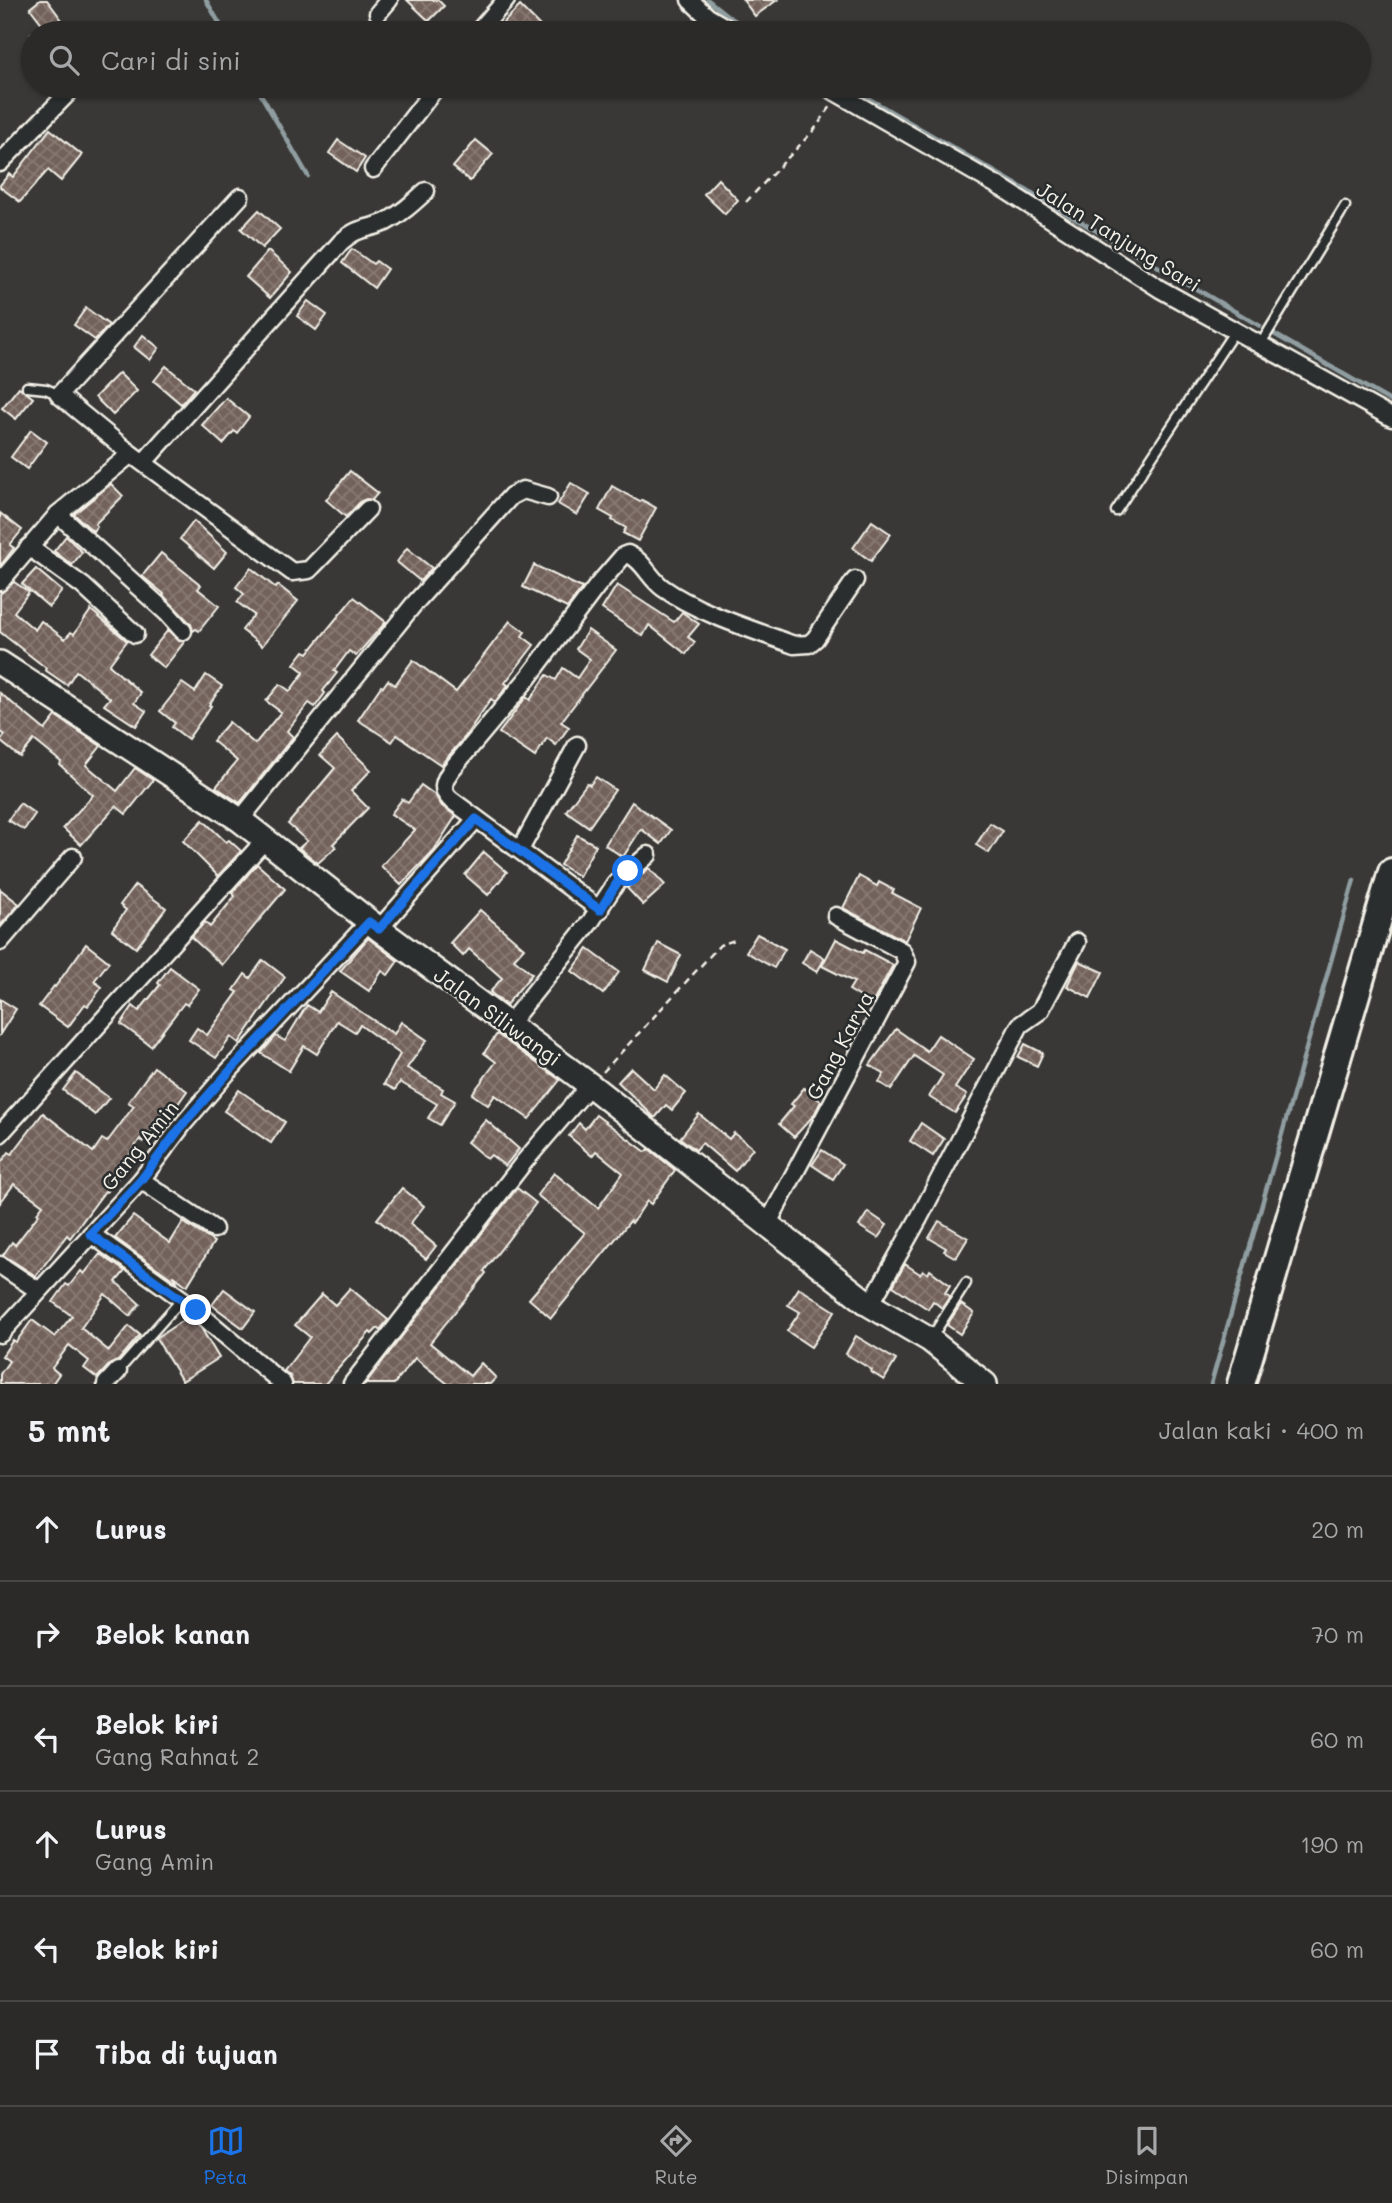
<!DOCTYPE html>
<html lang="id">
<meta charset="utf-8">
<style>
body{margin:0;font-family:Mali,sans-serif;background:#373635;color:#f1f3f6}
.stop{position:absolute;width:21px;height:21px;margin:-16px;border:5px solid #1a73e8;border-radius:50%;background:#fff}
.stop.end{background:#1a73e8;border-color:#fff;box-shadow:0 2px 7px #0008}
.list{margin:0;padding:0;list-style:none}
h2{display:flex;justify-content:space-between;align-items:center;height:91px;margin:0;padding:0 28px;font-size:30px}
h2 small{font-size:23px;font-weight:400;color:#a6a7a8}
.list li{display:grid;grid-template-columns:46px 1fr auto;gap:21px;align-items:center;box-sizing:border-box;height:105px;padding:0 28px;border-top:2px solid #474646}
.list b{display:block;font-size:26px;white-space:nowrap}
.list p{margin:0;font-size:23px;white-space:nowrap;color:#a6a7a8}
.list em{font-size:23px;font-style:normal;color:#a6a7a8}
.icon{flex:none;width:38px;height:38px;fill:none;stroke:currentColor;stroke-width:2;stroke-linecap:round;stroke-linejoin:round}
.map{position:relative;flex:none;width:1392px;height:1384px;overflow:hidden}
.search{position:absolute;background:#2b2a29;box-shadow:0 2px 5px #0004;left:21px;right:21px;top:21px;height:77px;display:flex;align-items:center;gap:18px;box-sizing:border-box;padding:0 24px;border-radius:38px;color:#a6a7a8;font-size:26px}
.sheet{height:721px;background:#2b2a29}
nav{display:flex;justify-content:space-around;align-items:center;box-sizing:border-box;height:98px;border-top:2px solid #474646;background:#2b2a29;font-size:19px;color:#a6a7a8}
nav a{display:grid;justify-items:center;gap:4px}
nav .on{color:#1a73e8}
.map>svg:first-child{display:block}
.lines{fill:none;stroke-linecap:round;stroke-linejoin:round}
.stream{stroke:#909ea1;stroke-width:4.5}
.building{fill:url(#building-cross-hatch);stroke:#f4f1e8;stroke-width:2}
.lane-casing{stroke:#f4f1e8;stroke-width:13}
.street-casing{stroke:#f4f1e8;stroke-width:21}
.secondary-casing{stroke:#f4f1e8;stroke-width:28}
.primary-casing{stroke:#f4f1e8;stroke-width:32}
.path{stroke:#f4f1e8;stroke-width:2.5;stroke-dasharray:7 5;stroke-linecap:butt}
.lane{stroke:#2a2d2e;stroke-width:8}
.street{stroke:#2a2d2e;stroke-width:16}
.secondary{stroke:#2a2d2e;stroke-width:23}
.primary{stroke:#2a2d2e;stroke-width:26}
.route{stroke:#1a73e8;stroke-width:9}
.labels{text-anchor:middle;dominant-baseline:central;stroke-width:5;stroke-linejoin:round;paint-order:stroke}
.street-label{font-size:21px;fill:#f4f1e8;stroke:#2a2d2e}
</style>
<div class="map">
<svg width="1392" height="1384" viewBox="0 0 1392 1384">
<defs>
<pattern id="building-cross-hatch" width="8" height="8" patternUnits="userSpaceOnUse" patternTransform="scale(1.75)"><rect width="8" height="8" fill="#73625c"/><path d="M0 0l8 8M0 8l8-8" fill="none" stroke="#887973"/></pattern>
</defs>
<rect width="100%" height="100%" fill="#393837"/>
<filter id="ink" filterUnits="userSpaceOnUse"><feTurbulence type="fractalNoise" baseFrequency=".0143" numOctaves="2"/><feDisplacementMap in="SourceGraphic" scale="14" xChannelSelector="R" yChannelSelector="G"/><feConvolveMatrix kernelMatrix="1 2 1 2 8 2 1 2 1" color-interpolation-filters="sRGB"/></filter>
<g filter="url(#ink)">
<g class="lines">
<g class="stream">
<polyline points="206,0 225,33"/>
<polyline points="708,0 729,17 756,33"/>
<polyline points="256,86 308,176"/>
<polyline points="847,86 1260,326"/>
<polyline points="1274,334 1392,402"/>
<polyline points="1211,1384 1354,880"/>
</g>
</g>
<g class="building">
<polygon points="40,0 47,0 65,24 53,33 32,33 43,25 30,8"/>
<polygon points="407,0 438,0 444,6 429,21"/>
<polygon points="743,0 777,0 755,16"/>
<polygon points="520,6 541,27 535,33 493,33"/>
<polygon points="50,129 82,155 61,181 48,170 20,202 0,187 0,185 9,174 13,177"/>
<polygon points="338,140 365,158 356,172 329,153"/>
<polygon points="476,140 493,154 470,181 453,167"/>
<polygon points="718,179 738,200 725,214 704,194"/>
<polygon points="259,210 280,229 262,248 241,229"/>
<polygon points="352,249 373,264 376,261 387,269 374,288 342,263"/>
<polygon points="268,251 292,272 270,298 246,277"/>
<polygon points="308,301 327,315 316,330 297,316"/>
<polygon points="86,308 109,325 95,340 74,325"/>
<polygon points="143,335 159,348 150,360 134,347"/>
<polygon points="166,366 194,389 181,404 154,381"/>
<polygon points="119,373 137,391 113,415 95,397"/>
<polygon points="19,387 33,398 16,419 2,408"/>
<polygon points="226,398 249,417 237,433 234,431 223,444 202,425"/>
<polygon points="31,430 47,442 27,469 11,457"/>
<polygon points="350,471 378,493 372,500 366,499 361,501 346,517 326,500"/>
<polygon points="571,483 590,494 577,515 558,504"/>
<polygon points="111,484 123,496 95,524 97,526 93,531 74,514"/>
<polygon points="612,486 640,502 642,500 656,508 638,541 623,533 626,528 612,520 613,518 599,510"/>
<polygon points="0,513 22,530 10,545 14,548 0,566"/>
<polygon points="194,521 227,552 214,568 180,539"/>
<polygon points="872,521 891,534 871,561 853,548"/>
<polygon points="66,536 82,552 72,565 54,551"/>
<polygon points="407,548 432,568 420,581 397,562"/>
<polygon points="161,553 201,585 198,589 219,606 199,631 196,629 193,631 191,624 163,595 164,594 142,576"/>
<polygon points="534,565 582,588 567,608 523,587"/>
<polygon points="251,568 276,588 278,585 298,601 262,646 242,630 254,615 237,602 244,594 236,587"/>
<polygon points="36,569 62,591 49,607 22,584"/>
<polygon points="14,582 29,592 14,612 35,630 41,621 65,639 71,632 74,634 91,610 127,641 109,665 141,693 134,703 146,711 136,726 104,705 110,698 76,671 67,685 45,670 46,668 0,632 0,594"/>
<polygon points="617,585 674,622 682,612 699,624 688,637 695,642 686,654 649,625 643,636 602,609"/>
<polygon points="354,597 386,622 356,656 349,651 334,671 337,673 323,691 325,693 315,707 309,703 287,731 293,737 240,803 216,787 237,761 213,741 229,722 255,744 281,712 266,701 280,684 290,691 304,672 294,664 304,651 308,653"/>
<polygon points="510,621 525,632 522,636 534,645 505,683 508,685 495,702 491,699 464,738 441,765 397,735 392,742 358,720 381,686 383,687 388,680 395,685 413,660 456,692"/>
<polygon points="168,630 179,641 185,641 164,668 148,655"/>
<polygon points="588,630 616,650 561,722 569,727 556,745 547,738 535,757 499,733 526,697 530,700 547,675 556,680 563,668 577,678 590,659 576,649"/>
<polygon points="206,675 222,686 209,705 211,706 188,739 172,727 175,723 160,711 182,683 195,692"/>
<polygon points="0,693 45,730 56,716 101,746 86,765 117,791 135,768 153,780 126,814 116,806 81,845 63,828 93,795 60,765 61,762 34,740 20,757 0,741 5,735 0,731"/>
<polygon points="337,737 371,770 351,791 368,808 333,844 336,847 318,863 299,848 307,841 288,824 335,768 320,755"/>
<polygon points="596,777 615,790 589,827 566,811 587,783 590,785"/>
<polygon points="421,785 435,795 442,806 456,816 434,850 401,885 381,866 415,830 391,814 402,799 408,803"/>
<polygon points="632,802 671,830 661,844 641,829 623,857 605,845"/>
<polygon points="20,803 35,814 24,830 8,820"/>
<polygon points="203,820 226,842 229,840 241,851 218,876 183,841"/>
<polygon points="990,823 1003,831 989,853 976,845"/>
<polygon points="577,835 596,845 579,876 560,865"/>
<polygon points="484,852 507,872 488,895 465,875"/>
<polygon points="257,864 285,889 222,965 191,937 205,922 210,927 235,896 232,893"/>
<polygon points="649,868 665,885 643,905 627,888"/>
<polygon points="859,876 877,886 879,882 894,890 892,893 921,908 905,941 843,908"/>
<polygon points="135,885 166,908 136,948 112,930 126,910 120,905"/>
<polygon points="0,889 19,904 0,926"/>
<polygon points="480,910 524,948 514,959 532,974 506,1005 490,992 502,978 469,949 463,956 450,943"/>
<polygon points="757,934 785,949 774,968 746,952"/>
<polygon points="368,938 398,961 388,975 382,971 369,991 340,971"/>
<polygon points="836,939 863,953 865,950 893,965 872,1004 849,990 854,982 822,966"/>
<polygon points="658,943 681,955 668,982 645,970"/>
<polygon points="86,944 109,962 94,981 102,987 88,1006 85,1004 68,1027 39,1006 54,986 55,987"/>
<polygon points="588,949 619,972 603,994 572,971"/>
<polygon points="810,949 825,958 817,972 802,963"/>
<polygon points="263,960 285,977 239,1043 231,1037 216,1058 189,1040 197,1028 207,1035 238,992 234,990 245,974 250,978"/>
<polygon points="1079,961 1103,972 1090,998 1067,986"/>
<polygon points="170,967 199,989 187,1005 184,1003 151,1046 121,1024 133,1006 139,1011 160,985 158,983"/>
<polygon points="331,992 394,1034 401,1022 427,1040 407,1068 443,1089 441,1093 455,1101 440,1125 428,1118 437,1104 400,1082 395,1090 384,1084 400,1054 360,1025 355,1032 337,1021 317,1054 304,1046 289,1071 261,1053 276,1036 285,1041 307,1005 318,1012"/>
<polygon points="0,999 16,1009 0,1034"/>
<polygon points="896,1029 927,1051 938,1035 974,1059 955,1088 967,1095 955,1113 929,1097 943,1075 914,1056 891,1090 879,1082 884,1074 870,1065"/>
<polygon points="497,1034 560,1080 529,1119 495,1095 488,1105 472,1094 496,1062 484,1053"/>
<polygon points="1025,1044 1043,1053 1037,1066 1018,1057"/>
<polygon points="154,1067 187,1091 175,1108 173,1107 159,1124 157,1123 143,1142 140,1139 116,1175 118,1177 107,1192 105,1191 70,1238 67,1235 36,1276 3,1255 12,1242 15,1245 39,1214 37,1213 43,1205 14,1184 0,1203 0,1164 9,1152 12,1154 43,1113 93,1152 102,1139 107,1142 134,1106 128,1102"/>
<polygon points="631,1068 654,1089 665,1075 686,1093 672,1110 666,1105 655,1118 618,1082"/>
<polygon points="76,1073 109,1098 95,1115 63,1090"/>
<polygon points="804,1088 821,1101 814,1115 794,1137 779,1124 794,1106 791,1104"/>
<polygon points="239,1090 285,1122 271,1143 224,1111"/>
<polygon points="699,1114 729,1139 734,1133 753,1148 735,1171 702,1143 696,1150 680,1138"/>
<polygon points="596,1115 646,1152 649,1149 675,1170 651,1204 647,1201 632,1223 630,1221 551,1318 529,1299 585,1233 537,1195 554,1173 598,1208 623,1173 596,1151 592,1156 569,1136 579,1123 585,1129"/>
<polygon points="486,1120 519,1149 505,1166 491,1155 487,1159 467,1142"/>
<polygon points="921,1123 944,1139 933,1156 910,1141"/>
<polygon points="822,1150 843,1164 833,1179 812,1165"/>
<polygon points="402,1188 424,1206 410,1224 436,1246 426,1259 377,1219"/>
<polygon points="517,1188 536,1203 484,1271 486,1273 430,1343 470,1376 481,1363 496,1378 490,1384 448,1384 415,1358 394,1384 365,1384"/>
<polygon points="868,1212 887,1225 878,1238 859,1226"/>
<polygon points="133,1216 170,1243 183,1222 214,1242 187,1286 173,1275 178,1283 115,1238"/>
<polygon points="939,1221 968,1238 956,1258 944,1251 946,1248 929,1238"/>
<polygon points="100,1254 125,1271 116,1282 140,1304 130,1316 105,1294 81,1328 109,1351 129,1326 140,1335 118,1361 110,1364 97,1378 84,1368 89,1361 69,1345 52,1368 59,1374 52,1384 0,1384 0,1374 9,1361 2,1356 13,1340 16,1342 32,1320 55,1337 72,1316 53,1302 66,1284 69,1286 81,1271 84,1274"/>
<polygon points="905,1264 920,1274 923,1270 928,1274 930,1270 950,1285 945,1293 950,1296 942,1308 933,1301 928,1309 893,1286"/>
<polygon points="350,1288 388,1320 380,1330 378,1328 372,1334 370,1332 325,1384 293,1384 290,1376 284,1371 310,1337 295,1325 322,1294 335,1305"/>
<polygon points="799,1288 835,1311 811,1347 787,1331 800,1312 788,1305"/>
<polygon points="224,1289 255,1312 243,1328 212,1305"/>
<polygon points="961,1304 974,1313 960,1334 947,1325"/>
<polygon points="188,1317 201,1328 219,1358 182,1381 156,1338"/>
<polygon points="856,1336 896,1360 884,1380 871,1372 872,1370 846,1354"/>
</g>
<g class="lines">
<g class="lane-casing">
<g id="lane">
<polyline points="1260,345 1345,206"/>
<polyline points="27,387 46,389 59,395"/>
<polyline points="1116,511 1234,332"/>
<polyline points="930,1340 966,1283"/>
<polyline points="118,1371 182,1299"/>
</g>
</g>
<g class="street-casing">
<g id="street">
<polyline points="690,0 708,17 735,33"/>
<polyline points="378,13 389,0"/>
<polyline points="477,33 506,0"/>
<polyline points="825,86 1007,191 1160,289 1392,418"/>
<polyline points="0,163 75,86"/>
<polyline points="373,169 437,86"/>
<polyline points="240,197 59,395 131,454 292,572 309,570 368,509"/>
<path d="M 144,462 L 341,242 C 361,225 365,231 386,222 C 401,214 413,203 426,191"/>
<polyline points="58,514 167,613 183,631"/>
<polyline points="29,547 83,586 135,634"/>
<polyline points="0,582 58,514 131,454"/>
<polyline points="240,820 414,604 511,496 523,490 548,497"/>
<polyline points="520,850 577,745"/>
<path d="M 600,910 L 450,799 C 440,789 444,781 451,770 L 528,678 L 597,586 L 623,556 L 628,554 C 644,561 649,578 663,588 C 698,613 754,630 794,645 L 809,644 L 815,639 L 855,580"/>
<polyline points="379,929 476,819"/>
<polyline points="0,942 73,857"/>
<polyline points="509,1024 591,921 616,883 648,855"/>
<polyline points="0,1134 264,841"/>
<polyline points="141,1180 214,1229"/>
<polyline points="767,1225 907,962 902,951 836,916"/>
<polyline points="91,1234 182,1299 283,1384"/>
<polyline points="0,1265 39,1291"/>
<polyline points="870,1305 919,1218 1020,1025 1040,1011 1077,942"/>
<polyline points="0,1334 141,1180 184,1123 227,1073 369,922"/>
<polyline points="106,1384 118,1371"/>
<polyline points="352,1384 524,1162 590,1085"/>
</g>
</g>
<g class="secondary-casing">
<polyline id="secondary" points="0,663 240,820 379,929 590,1085 870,1305 930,1340 985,1384"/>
</g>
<g class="primary-casing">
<polyline id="primary" points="1241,1384 1392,872"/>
</g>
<g class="path">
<polyline points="746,202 814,130 831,106"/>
<polyline points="603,1072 720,945 735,940"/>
</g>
<use href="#lane" class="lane"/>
<use href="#street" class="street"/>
<use href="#secondary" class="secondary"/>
<use href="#primary" class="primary"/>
</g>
</g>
<g class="lines" filter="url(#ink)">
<polyline class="route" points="196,1310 90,1234 141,1180 184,1123 228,1073 369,922 379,929 476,819 600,910 617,883 628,871"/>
</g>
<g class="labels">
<g class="street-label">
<text transform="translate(1119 236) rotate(32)">Jalan Tanjung Sari</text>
<text transform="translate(498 1016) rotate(36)">Jalan Siliwangi</text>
<text transform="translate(839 1045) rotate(-62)">Gang Karya</text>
<text transform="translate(139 1145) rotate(-51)">Gang Amin</text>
</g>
</g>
</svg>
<div class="stop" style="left:628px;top:871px"></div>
<div class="stop end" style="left:196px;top:1310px"></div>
<div class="search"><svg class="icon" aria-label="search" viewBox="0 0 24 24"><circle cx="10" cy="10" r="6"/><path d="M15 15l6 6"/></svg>Cari di sini</div>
</div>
<section class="sheet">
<h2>5 mnt<small>Jalan kaki · 400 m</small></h2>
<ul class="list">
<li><svg class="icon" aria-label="ahead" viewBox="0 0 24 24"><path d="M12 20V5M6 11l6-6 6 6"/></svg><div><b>Lurus</b></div><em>20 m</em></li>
<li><svg class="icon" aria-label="right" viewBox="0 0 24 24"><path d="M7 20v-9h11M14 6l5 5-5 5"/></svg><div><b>Belok kanan</b></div><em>70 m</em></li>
<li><svg class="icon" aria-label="left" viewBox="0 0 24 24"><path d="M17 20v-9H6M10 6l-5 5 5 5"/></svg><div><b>Belok kiri</b><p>Gang Rahnat 2</p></div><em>60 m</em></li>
<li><svg class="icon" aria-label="ahead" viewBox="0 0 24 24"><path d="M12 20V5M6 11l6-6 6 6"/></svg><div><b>Lurus</b><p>Gang Amin</p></div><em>190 m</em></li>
<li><svg class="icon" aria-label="left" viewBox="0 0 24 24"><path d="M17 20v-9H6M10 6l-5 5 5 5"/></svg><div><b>Belok kiri</b></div><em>60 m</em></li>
<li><svg class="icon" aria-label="arrive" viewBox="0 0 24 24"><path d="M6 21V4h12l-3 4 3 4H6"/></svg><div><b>Tiba di tujuan</b></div></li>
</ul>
</section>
<nav>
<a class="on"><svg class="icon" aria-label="map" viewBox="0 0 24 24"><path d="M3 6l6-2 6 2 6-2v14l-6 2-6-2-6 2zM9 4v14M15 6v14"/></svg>Peta</a>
<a><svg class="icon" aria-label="directions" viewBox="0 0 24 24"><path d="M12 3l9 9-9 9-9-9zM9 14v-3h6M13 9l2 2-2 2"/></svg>Rute</a>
<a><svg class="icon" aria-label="saved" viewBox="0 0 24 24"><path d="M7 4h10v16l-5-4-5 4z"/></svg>Disimpan</a>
</nav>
